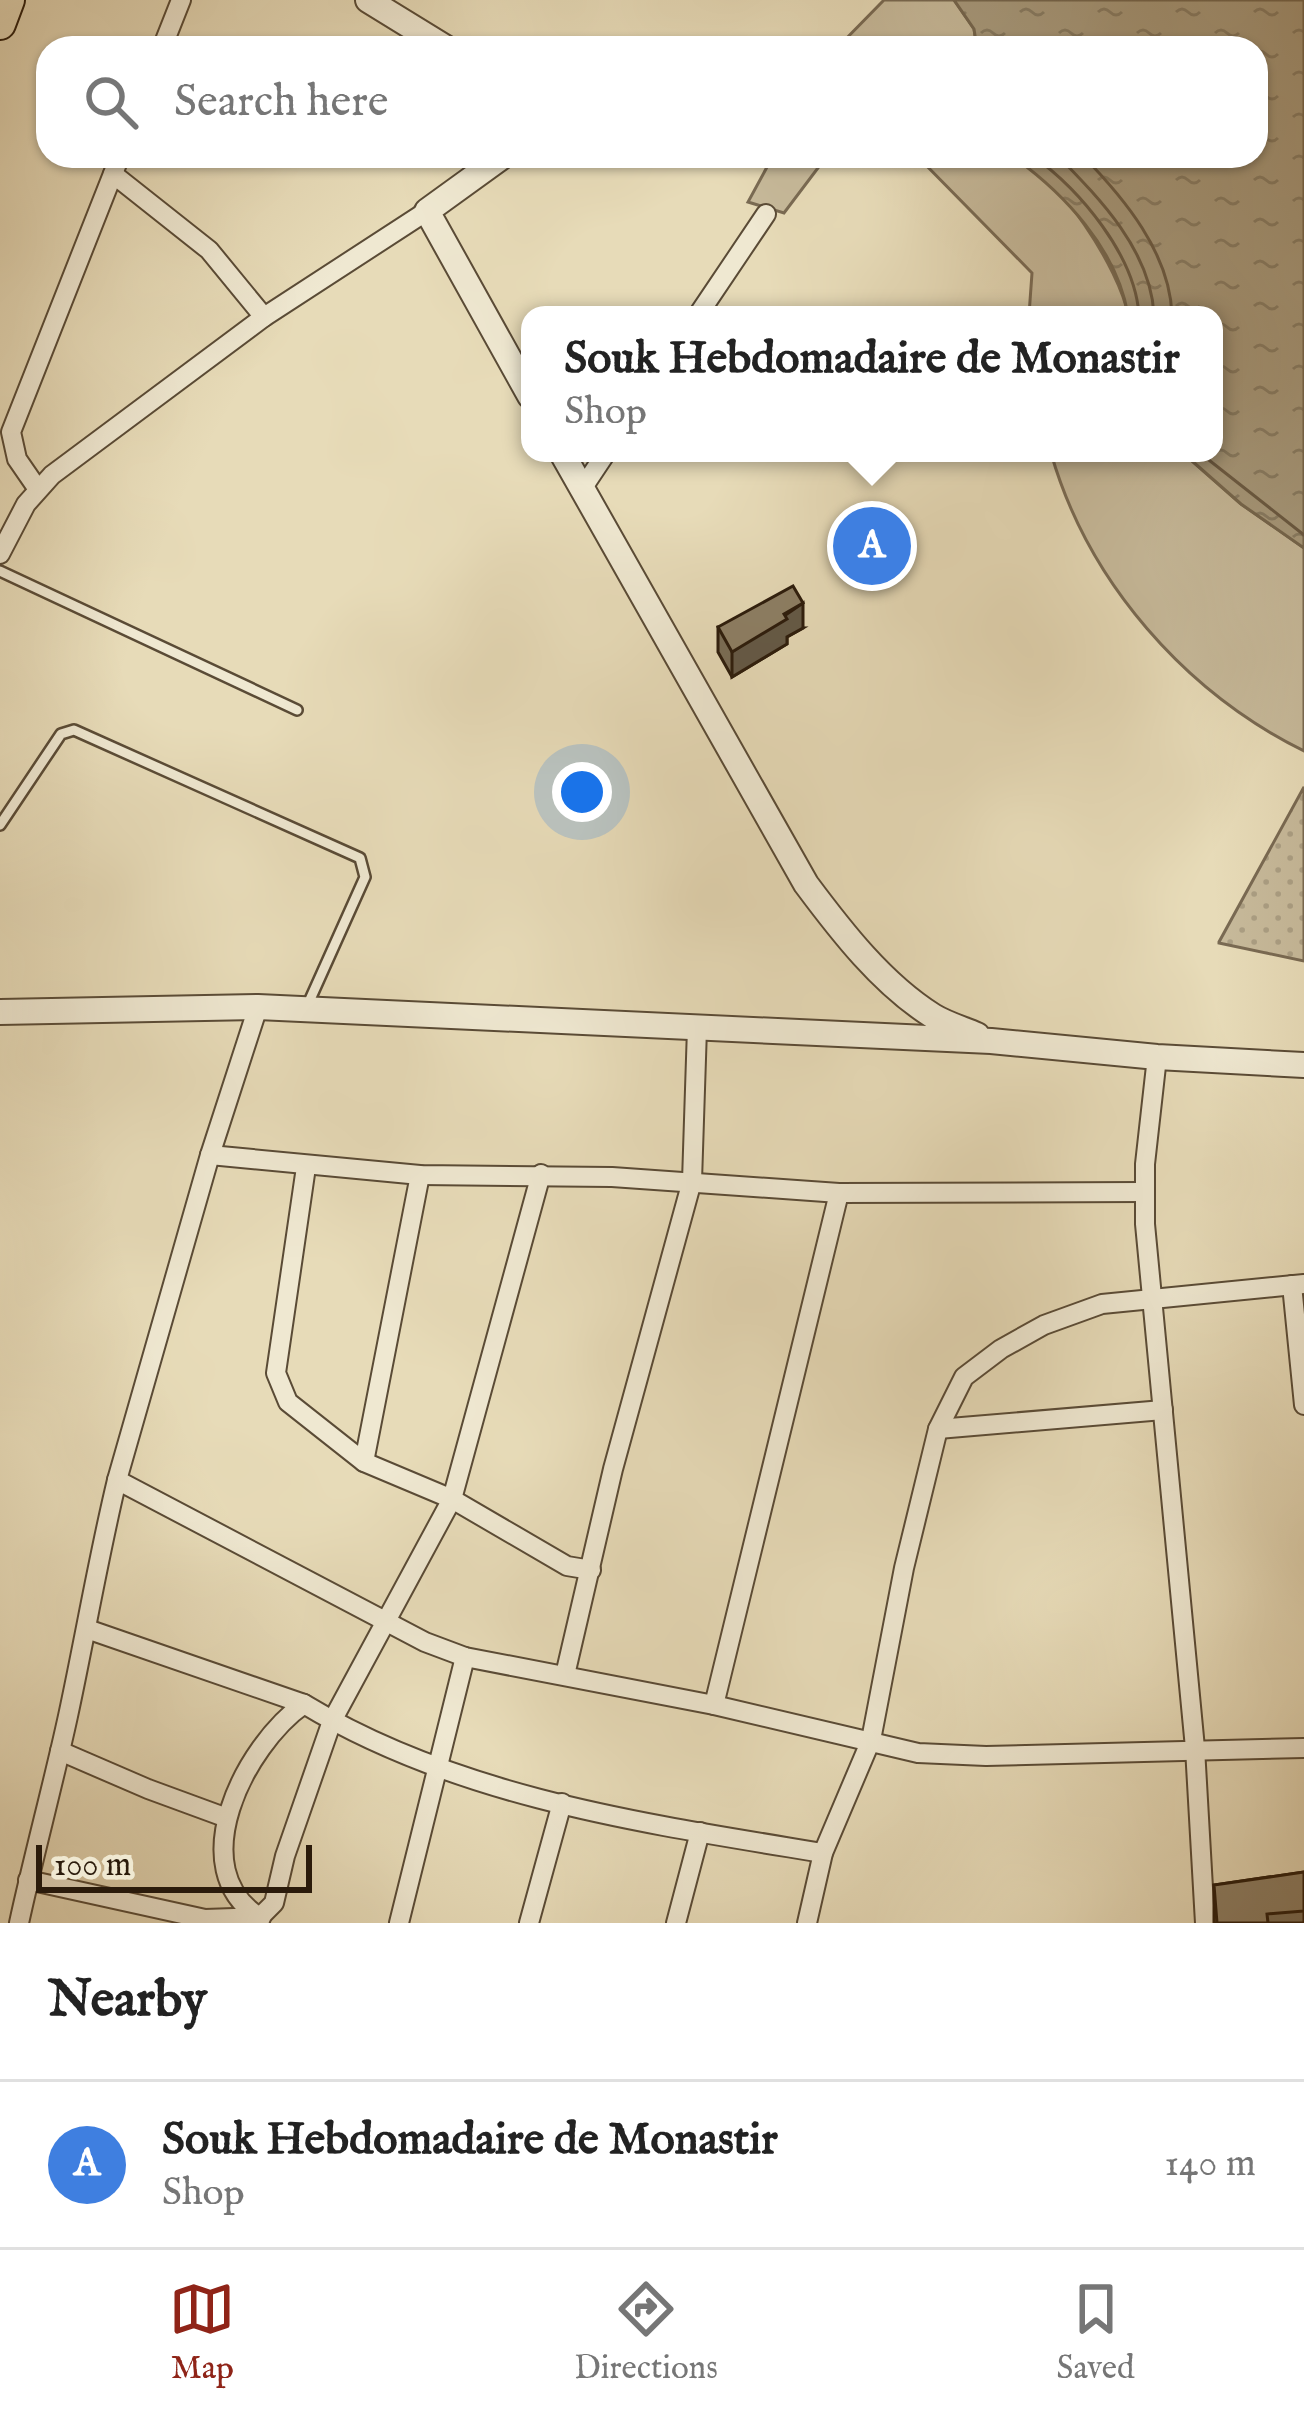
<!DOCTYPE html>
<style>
body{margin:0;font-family:"IM FELL English",serif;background:#f6f6f6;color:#222}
.scale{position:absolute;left:36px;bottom:30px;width:276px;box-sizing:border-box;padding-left:12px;border:6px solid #2b1b0b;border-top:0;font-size:33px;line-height:42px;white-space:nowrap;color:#2b1b0b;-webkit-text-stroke:9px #efe8d1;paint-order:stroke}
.you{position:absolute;left:582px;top:792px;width:42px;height:42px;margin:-30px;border:9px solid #fff;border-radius:50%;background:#1a73e8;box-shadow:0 0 0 18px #1a73e833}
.badge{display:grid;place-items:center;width:78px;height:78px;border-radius:50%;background:#8f2418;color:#fff;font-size:39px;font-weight:700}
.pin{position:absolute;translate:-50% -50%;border:6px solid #fff;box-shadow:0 3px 12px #0006}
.popup{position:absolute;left:521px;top:306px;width:702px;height:156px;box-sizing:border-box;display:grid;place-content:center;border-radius:24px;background:#fff;filter:drop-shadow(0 3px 9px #0005);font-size:39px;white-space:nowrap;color:#767676}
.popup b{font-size:45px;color:#222}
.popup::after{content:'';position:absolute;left:50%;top:100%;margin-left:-24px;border:24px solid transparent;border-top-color:#fff}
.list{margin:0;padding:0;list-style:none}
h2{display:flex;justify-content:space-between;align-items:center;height:156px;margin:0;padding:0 48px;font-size:51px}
h2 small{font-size:39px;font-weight:400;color:#767676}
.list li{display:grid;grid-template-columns:78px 1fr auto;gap:36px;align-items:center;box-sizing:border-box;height:168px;padding:0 48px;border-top:3px solid #e0e0e0}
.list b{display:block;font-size:45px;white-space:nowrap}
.list p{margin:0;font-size:39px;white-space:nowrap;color:#767676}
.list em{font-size:39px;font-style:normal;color:#767676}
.icon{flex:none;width:66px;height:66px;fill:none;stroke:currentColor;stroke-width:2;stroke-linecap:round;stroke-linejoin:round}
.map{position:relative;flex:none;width:1304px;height:1923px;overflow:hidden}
.search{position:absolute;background:#fff;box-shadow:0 3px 9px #0004;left:36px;right:36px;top:36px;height:132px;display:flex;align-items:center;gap:30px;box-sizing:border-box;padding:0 42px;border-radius:36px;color:#767676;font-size:45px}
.sheet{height:324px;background:#fff}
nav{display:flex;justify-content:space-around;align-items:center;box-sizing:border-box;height:168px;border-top:3px solid #e0e0e0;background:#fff;font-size:33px;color:#767676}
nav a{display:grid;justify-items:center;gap:6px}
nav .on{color:#8f2418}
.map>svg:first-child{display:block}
.grass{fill:#c7ba9b;stroke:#796a53;stroke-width:3}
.park{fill:url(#park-dots);stroke:#796a53;stroke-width:3}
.water{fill:url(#water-ripples);stroke:#75674f;stroke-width:3}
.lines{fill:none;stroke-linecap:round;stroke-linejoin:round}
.shore{stroke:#695a44;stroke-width:3}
.service-casing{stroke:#5a4b36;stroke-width:14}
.minor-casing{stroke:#5a4b36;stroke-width:22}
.tertiary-casing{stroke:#5a4b36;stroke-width:28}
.primary-casing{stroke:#2b1b0b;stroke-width:34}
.service{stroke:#efe8d1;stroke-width:9}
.minor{stroke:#efe8d1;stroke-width:18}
.tertiary{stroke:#efe8d1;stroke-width:24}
.primary{stroke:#e7dbb8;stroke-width:30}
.wall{fill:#796d57;stroke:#2b1b0b;stroke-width:3}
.shaded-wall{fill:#635947;stroke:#2b1b0b;stroke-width:3}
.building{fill:#8d7f65;stroke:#2b1b0b;stroke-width:3}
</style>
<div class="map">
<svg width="1304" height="1923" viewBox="0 0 1304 1923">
<defs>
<pattern id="park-dots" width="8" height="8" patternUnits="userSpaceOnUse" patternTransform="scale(3)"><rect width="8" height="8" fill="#c7ba9b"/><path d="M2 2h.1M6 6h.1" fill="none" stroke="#ab9f84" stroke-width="1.8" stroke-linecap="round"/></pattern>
<pattern id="water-ripples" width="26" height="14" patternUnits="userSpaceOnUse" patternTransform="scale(3)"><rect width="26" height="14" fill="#a79a7d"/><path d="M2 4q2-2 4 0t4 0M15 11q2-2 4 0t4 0" fill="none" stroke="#887d65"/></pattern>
</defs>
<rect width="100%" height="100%" fill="#e7dbb8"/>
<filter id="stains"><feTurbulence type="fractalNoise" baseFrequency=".00167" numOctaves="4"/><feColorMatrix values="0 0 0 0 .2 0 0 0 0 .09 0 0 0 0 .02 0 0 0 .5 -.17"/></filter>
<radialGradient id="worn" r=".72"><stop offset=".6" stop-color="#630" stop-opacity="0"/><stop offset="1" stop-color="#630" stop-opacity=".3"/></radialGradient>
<g class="grass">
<polygon points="884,0 954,0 974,29 977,48 837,48"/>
<polygon points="773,156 827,156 784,213 748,202"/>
<path d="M 917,156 C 938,156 996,151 1013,156 C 1058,172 1120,270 1128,315 L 1029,315 L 1032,273 Z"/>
<path d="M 1051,453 L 1183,453 L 1241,504 L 1304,548 L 1304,751 C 1185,692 1088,582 1051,453 Z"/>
</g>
<polygon class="park" points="1304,787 1304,961 1219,943 1219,942"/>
<path class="water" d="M 954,0 L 1304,0 L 1304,548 L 1241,504 L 1183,453 L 1214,453 L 1214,315 L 1128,315 C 1117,249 1064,193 1012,156 L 1256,156 L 1256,48 L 977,48 L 974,29 Z"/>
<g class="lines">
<g class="shore">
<path d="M 1033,156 C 1080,190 1135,255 1139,315"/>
<path d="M 1058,156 C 1100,199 1151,251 1154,315"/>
<path d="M 1083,156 C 1124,198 1170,253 1172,315"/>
<polyline points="1200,453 1304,535"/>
</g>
<g class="service-casing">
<g id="service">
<polyline points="0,571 297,710"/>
<polyline points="0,825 61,734 74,730 360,858 365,877 308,1004"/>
</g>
</g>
<g class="minor-casing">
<g id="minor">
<polyline points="162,48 181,0"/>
<polyline points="113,174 209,250 264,317"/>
<polyline points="698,315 766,214"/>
<polyline points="37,488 17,459 11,432 120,156"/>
<polyline points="582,489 606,453"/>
<polyline points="0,554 26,504 52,475 264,317 427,211"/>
<polyline points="258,1007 210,1155 117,1480 425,1642 465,1657 714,1705 918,1753 986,1756 1304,1748"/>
<polyline points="1157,1057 1145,1164 1145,1224 1195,1748 1205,1923"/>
<polyline points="210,1155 420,1175 612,1177 839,1193 1144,1192"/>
<polyline points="306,1167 276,1373 288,1402 364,1462 452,1499 567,1566 591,1570"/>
<polyline points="1292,1285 1304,1405"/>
<polyline points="938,1429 1163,1410"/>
<polyline points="364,1462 420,1175"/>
<polyline points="87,1629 304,1704"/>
<polyline points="565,1675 613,1469 692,1181 697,1028"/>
<polyline points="714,1705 839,1193"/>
<polyline points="60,1751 148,1789 227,1818"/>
<polyline points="28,1880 205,1919 260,1917 274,1903 285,1856 332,1721 452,1499 541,1174"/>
<path d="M 261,1918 C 181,1870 245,1745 304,1704 C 459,1798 647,1824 823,1853"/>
<path d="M 19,1923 C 34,1854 53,1785 68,1716 C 85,1637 98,1559 117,1480"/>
<polyline points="399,1923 465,1657"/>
<polyline points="529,1923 562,1803"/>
<polyline points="676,1923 700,1832"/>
<polyline points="807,1923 823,1853 871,1740 904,1568 938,1429 964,1377 1001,1349 1044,1325 1102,1304 1304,1284"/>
</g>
</g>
<g class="tertiary-casing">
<g id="tertiary">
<polyline points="368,0 446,48"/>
<polyline points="503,156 427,211 530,396"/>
<path d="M 562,453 L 806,884 C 841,931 882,984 933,1016 C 946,1024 963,1029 977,1035"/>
<polyline points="0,1012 258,1007 991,1041 1157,1057 1304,1065"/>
</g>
</g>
<g class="primary-casing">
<polyline id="primary" points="0,24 9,0"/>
</g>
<use href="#service" class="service"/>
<use href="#minor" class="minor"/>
<use href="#tertiary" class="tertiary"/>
<use href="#primary" class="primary"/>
</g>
<g class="wall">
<polygon points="718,627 803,628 787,637 787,644 732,677 718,652"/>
<polygon points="1304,1872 1304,1923 1214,1923 1214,1885"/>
</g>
<polygon class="shaded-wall" points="803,603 803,628 787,637 787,644 732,677 732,652"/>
<g class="building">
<polygon points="793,586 803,603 784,614 787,619 732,652 718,627"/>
<polygon points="1304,1872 1304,1911 1267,1914 1268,1923 1217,1923 1214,1885"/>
</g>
<rect width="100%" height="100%" filter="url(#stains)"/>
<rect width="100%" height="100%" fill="url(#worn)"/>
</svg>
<div class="scale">100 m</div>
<div class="you"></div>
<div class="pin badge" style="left:872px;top:546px;background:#3f7fe0">A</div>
<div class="popup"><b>Souk Hebdomadaire de Monastir</b>Shop</div>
<div class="search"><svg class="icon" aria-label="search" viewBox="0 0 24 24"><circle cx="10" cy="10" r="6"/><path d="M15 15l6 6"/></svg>Search here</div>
</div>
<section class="sheet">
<h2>Nearby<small></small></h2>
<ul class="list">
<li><span class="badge" style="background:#3f7fe0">A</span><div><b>Souk Hebdomadaire de Monastir</b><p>Shop</p></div><em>140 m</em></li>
</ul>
</section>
<nav>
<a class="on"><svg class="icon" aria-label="map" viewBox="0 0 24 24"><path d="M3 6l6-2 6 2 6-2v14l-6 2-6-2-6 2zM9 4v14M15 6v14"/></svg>Map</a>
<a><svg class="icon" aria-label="directions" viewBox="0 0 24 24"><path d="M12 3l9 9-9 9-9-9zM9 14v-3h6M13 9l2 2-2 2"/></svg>Directions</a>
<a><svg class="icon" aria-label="saved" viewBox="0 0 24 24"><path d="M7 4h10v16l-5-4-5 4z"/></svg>Saved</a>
</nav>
